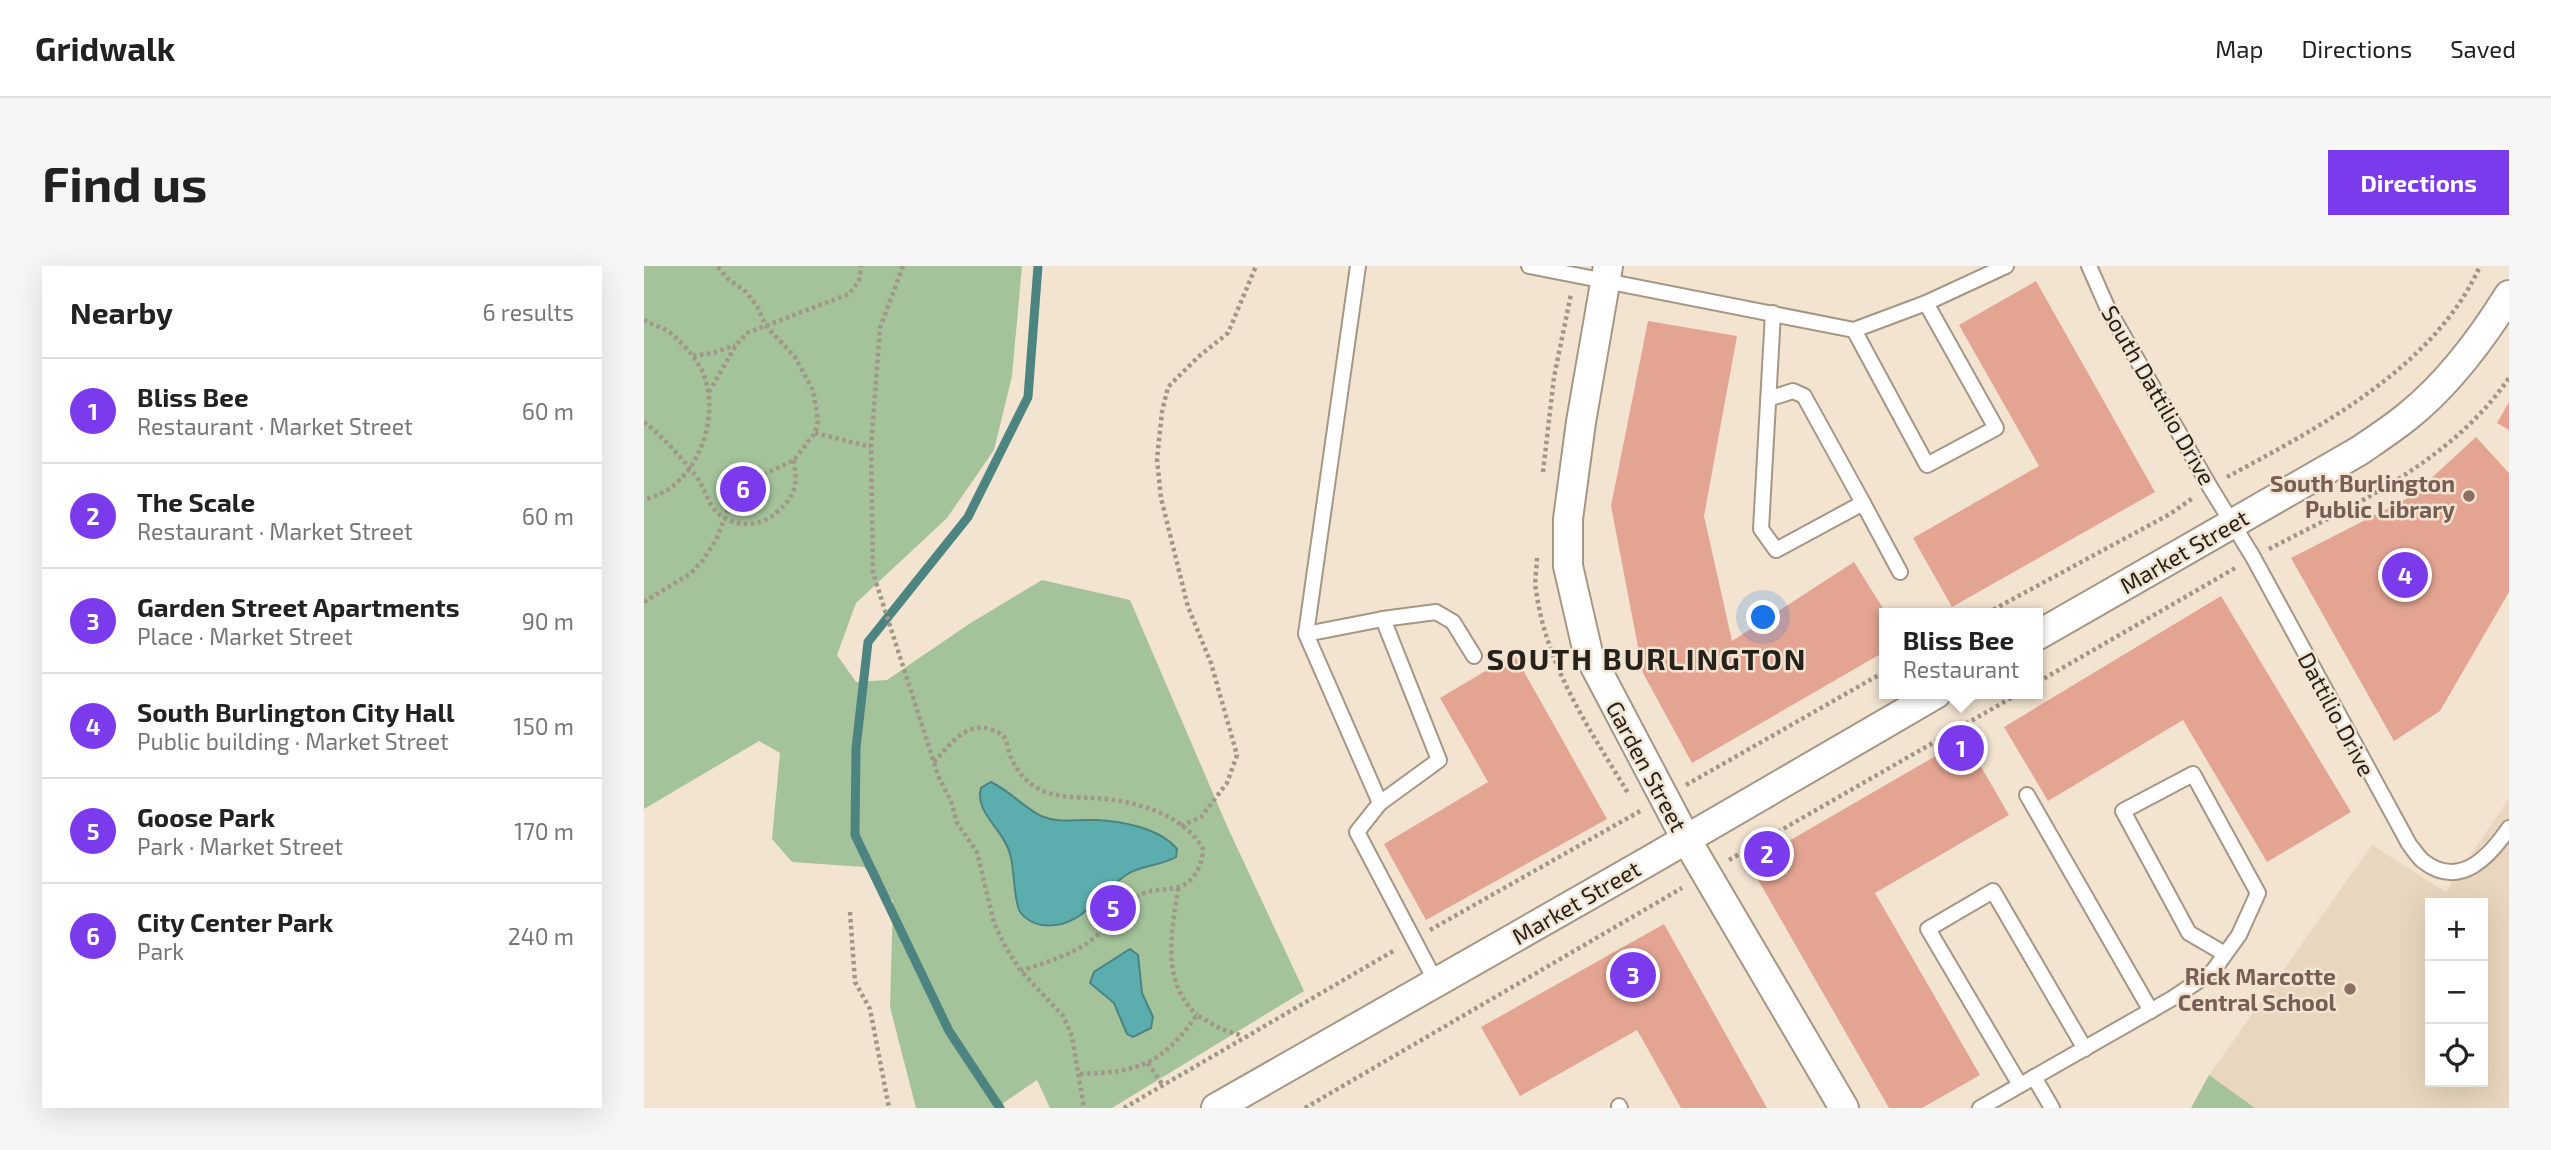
<!DOCTYPE html>
<meta charset="utf-8">
<style>
body{margin:0;font-family:"Exo 2",sans-serif;background:#f6f6f6;color:#222}
.controls{position:absolute;right:21px;bottom:21px;display:grid;overflow:hidden;border-radius:0px;box-shadow:0 7px 28px #0002}
.controls button{width:63px;height:63px;display:grid;place-items:center;padding:0;border:0;border-bottom:2px solid #e0e0e0;background:#fff;color:#222;font:35px sans-serif}
.you{position:absolute;left:1120px;top:352px;width:24px;height:24px;margin:-18px;border:5px solid #fff;border-radius:50%;background:#1a73e8;box-shadow:0 0 0 10px #1a73e833}
.badge{display:grid;place-items:center;width:46px;height:46px;border-radius:50%;background:#7c3aed;color:#fff;font-size:23px;font-weight:700}
.pin{position:absolute;translate:-50% -50%;border:4px solid #fff;box-shadow:0 2px 7px #0006}
.popup{position:absolute;left:1235px;top:342px;width:164px;height:91px;box-sizing:border-box;display:grid;place-content:center;border-radius:0px;background:#fff;filter:drop-shadow(0 2px 5px #0005);font-size:23px;white-space:nowrap;color:#767676}
.popup b{font-size:26px;color:#222}
.popup::after{content:'';position:absolute;left:50%;top:100%;margin-left:-14px;border:14px solid transparent;border-top-color:#fff}
.list{margin:0;padding:0;list-style:none}
h2{display:flex;justify-content:space-between;align-items:center;height:91px;margin:0;padding:0 28px;font-size:30px}
h2 small{font-size:23px;font-weight:400;color:#767676}
.list li{display:grid;grid-template-columns:46px 1fr auto;gap:21px;align-items:center;box-sizing:border-box;height:105px;padding:0 28px;border-top:2px solid #e0e0e0}
.list b{display:block;font-size:26px;white-space:nowrap}
.list p{margin:0;font-size:23px;white-space:nowrap;color:#767676}
.list em{font-size:23px;font-style:normal;color:#767676}
.icon{flex:none;width:38px;height:38px;fill:none;stroke:currentColor;stroke-width:2;stroke-linecap:round;stroke-linejoin:round}
.map{position:relative;flex:none;width:1865px;height:842px;overflow:hidden;border-radius:0px}
header{display:flex;align-items:center;gap:42px;box-sizing:border-box;height:98px;padding:0 35px;background:#fff;border-bottom:2px solid #e0e0e0}
header strong{font-size:33px}
nav{display:flex;gap:38px;margin-inline-start:auto;font-size:24px}
.intro{display:flex;align-items:center;justify-content:space-between;box-sizing:border-box;height:168px;padding:0 42px}
h1{margin:0;font-size:49px}
.button{padding:18px 32px;border-radius:0px;background:#7c3aed;color:#fff;font-size:24px;font-weight:700}
main{display:flex;gap:42px;padding:0 42px}
aside{flex:1;background:#fff;border-radius:0px;box-shadow:0 7px 28px #0002}
.map>svg:first-child{display:block}
.built{fill:#e9d6be;fill-rule:evenodd}
.green{fill:#a4c39a}
.water{fill:#5caeae;stroke:#4c8482;stroke-width:2}
.lines{fill:none;stroke-linecap:round;stroke-linejoin:round}
.stream{stroke:#4c8482;stroke-width:9}
.building{fill:#e4a492}
.lane-casing{stroke:#a59786;stroke-width:18}
.street-casing{stroke:#a59786;stroke-width:32}
.path{stroke:#a19688;stroke-width:4.5;stroke-dasharray:3.5 3.5;stroke-linecap:butt}
.lane{stroke:#fff;stroke-width:14}
.street{stroke:#fff;stroke-width:28}
.education-dot{fill:#8d6e63;stroke:#f3e4d1;stroke-width:2.5}
.labels{text-anchor:middle;dominant-baseline:central;stroke-width:5;stroke-linejoin:round;paint-order:stroke}
.street-label{font-size:23px;fill:#26211a;stroke:#f3e4d1}
.education-label{font-size:23px;font-weight:bold;fill:#785e54;stroke:#f3e4d1;text-anchor:end}
.district-label{font-size:30px;font-weight:bold;letter-spacing:2px;fill:#26211a;stroke:#f3e4d1}
</style>
<header>
<strong>Gridwalk</strong>
<nav><a>Map</a><a>Directions</a><a>Saved</a></nav>
</header>
<div class="intro"><h1>Find us</h1><a class="button">Directions</a></div>
<main>
<aside>
<h2>Nearby<small>6 results</small></h2>
<ul class="list">
<li><span class="badge">1</span><div><b>Bliss Bee</b><p>Restaurant · Market Street</p></div><em>60 m</em></li>
<li><span class="badge">2</span><div><b>The Scale</b><p>Restaurant · Market Street</p></div><em>60 m</em></li>
<li><span class="badge">3</span><div><b>Garden Street Apartments</b><p>Place · Market Street</p></div><em>90 m</em></li>
<li><span class="badge">4</span><div><b>South Burlington City Hall</b><p>Public building · Market Street</p></div><em>150 m</em></li>
<li><span class="badge">5</span><div><b>Goose Park</b><p>Park · Market Street</p></div><em>170 m</em></li>
<li><span class="badge">6</span><div><b>City Center Park</b><p>Park</p></div><em>240 m</em></li>
</ul>
</aside>
<div class="map">
<svg width="1865" height="842" viewBox="0 0 1865 842">
<rect width="100%" height="100%" fill="#f3e4d1"/>
<path class="built" d="M 1865,532 L 1865,842 L 1611,842 L 1565,809 L 1728,579 L 1802,626 ZM 1786,637 L 1839,637 L 1839,816 L 1786,816 Z"/>
<g class="green">
<polygon points="0,0 378,0 368,110 350,184 303,252 212,337 193,389 212,416 243,414 325,358 398,314 486,334 583,560 660,725 468,842 406,842 393,814 352,842 272,842 246,741 249,635 220,601 148,596 128,573 136,487 115,475 0,543"/>
<polygon points="1565,809 1611,842 1547,842"/>
</g>
<g class="water">
<path d="M 347,516 C 366,525 379,541 397,550 C 416,558 432,553 452,554 C 477,555 516,562 533,583 L 532,591 C 517,600 496,599 482,609 C 454,628 437,664 398,659 C 390,658 381,653 376,646 C 369,632 371,604 366,588 C 360,563 330,547 337,522 Z"/>
<polygon points="486,683 494,689 498,727 509,751 507,762 489,771 483,768 470,737 446,717 450,706"/>
</g>
<g class="lines">
<polyline class="stream" points="356,842 305,765 211,569 212,482 224,376 324,251 384,131 394,0"/>
</g>
<g class="building">
<polygon points="1392,15 1511,226 1308,341 1269,272 1395,200 1315,59"/>
<polygon points="1004,55 1093,70 1060,250 1088,375 1210,296 1242,347 1240,386 1048,497 999,407 967,240"/>
<polygon points="1865,136 1865,164 1853,157"/>
<polygon points="1832,171 1865,207 1865,326 1796,445 1750,475 1647,292 1768,230"/>
<polygon points="1577,330 1707,546 1623,596 1539,454 1404,535 1360,461"/>
<polygon points="870,388 963,553 782,654 740,578 844,516 796,432"/>
<polygon points="1321,473 1365,549 1231,627 1336,809 1278,842 1245,842 1105,598"/>
<polygon points="1020,658 1123,842 1037,842 993,764 876,830 837,761"/>
</g>
<g class="lines">
<g class="lane-casing">
<g id="lane">
<polyline points="714,0 662,368 736,537 713,566 792,716"/>
<polyline points="885,0 1210,64 1282,37 1362,0"/>
<path d="M 1445,0 L 1464,43 L 1566,221 L 1609,291 L 1765,578 C 1769,583 1774,591 1779,595 C 1816,624 1846,590 1865,562"/>
<polyline points="1210,64 1283,199 1352,162 1282,37"/>
<polyline points="1124,133 1149,125 1160,130 1219,237 1132,284 1117,263 1129,47"/>
<polyline points="1219,237 1256,306"/>
<polyline points="739,353 792,346 809,356 830,390"/>
<polyline points="662,368 739,353 795,494 736,537"/>
<polyline points="1383,529 1507,745"/>
<polyline points="1390,811 1408,842"/>
<polyline points="1376,819 1284,663 1349,625 1441,783"/>
<polyline points="975,840 976,842"/>
<polyline points="1336,842 1529,732 1569,705 1595,669 1614,627 1549,508 1479,545 1545,667 1581,688"/>
</g>
</g>
<g class="street-casing">
<g id="street">
<polyline points="964,0 937,156 924,253 924,300 944,387 1042,573 1200,842"/>
<path d="M 1394,369 L 1715,185 C 1731,174 1748,163 1764,150 C 1805,117 1837,74 1865,29"/>
<polyline points="572,842 1003,596 1292,428"/>
</g>
</g>
<g class="path">
<polyline points="259,0 236,62 227,181 229,307 295,512 307,535 313,557 333,586 350,657 362,682 377,705 419,750 428,770 440,842"/>
<path d="M 0,54 C 9,59 21,62 29,69 C 41,80 52,92 59,107 C 75,146 59,199 25,223 C 17,228 8,231 0,234"/>
<polyline points="49,90 69,87 91,79"/>
<polyline points="65,126 92,79 103,67 205,28 215,15 217,0"/>
<path d="M 0,156 C 19,170 37,192 52,210 C 59,220 62,229 67,239 C 82,262 114,264 133,246 C 153,228 153,220 150,194"/>
<polyline points="171,167 227,181"/>
<polyline points="899,206 910,111 927,28"/>
<path d="M 1583,211 C 1676,161 1791,101 1836,0"/>
<path d="M 1625,283 C 1712,238 1808,195 1865,112"/>
<path d="M 893,292 C 893,302 890,314 892,324 C 902,400 946,464 984,527"/>
<polyline points="0,336 47,307 59,294 72,274 90,228 100,218 150,194 171,167 174,155 169,124 151,91 122,60 113,40 102,26 83,12 73,0"/>
<polyline points="1343,347 1526,248 1549,232"/>
<polyline points="1394,416 1593,301"/>
<path d="M 290,496 C 304,481 319,459 341,462 C 347,463 356,466 360,471 C 363,475 364,482 365,487 C 371,502 380,515 395,523 C 412,532 433,531 452,532 C 490,535 539,547 559,583 C 559,598 550,617 534,621 C 522,625 510,622 498,628 C 479,638 466,659 450,672 C 430,689 401,696 377,705"/>
<polyline points="1042,519 1240,406"/>
<polyline points="537,560 557,551 583,517 593,489 567,397 544,341 517,232 513,193 518,146 524,121 554,91 584,67 612,0"/>
<polyline points="1085,594 1374,428"/>
<path d="M 534,622 C 528,666 516,715 553,749"/>
<polyline points="206,646 211,716 226,743 245,842"/>
<polyline points="786,664 998,544"/>
<polyline points="504,797 518,818"/>
<path d="M 436,808 C 495,806 517,799 553,749 L 577,763 L 599,770"/>
<polyline points="480,842 751,684"/>
<polyline points="661,842 1038,622"/>
</g>
<use href="#lane" class="lane"/>
<use href="#street" class="street"/>
</g>
<g class="education-dot">
<circle cx="1825" cy="230" r="7"/>
<circle cx="1706" cy="723" r="7"/>
</g>
<g class="labels">
<g class="street-label">
<text transform="translate(1515 129) rotate(60)">South Dattilio Drive</text>
<text transform="translate(1540 285) rotate(-30)">Market Street</text>
<text transform="translate(1693 448) rotate(62)">Dattilio Drive</text>
<text transform="translate(1003 500) rotate(62)">Garden Street</text>
<text transform="translate(932 636) rotate(-30)">Market Street</text>
</g>
<g class="education-label">
<text x="1811" y="217">South Burlington<tspan x="1811" dy="26">Public Library</tspan></text>
<text x="1692" y="710">Rick Marcotte<tspan x="1692" dy="26">Central School</tspan></text>
</g>
<g class="district-label">
<text x="1003" y="392">SOUTH BURLINGTON</text>
</g>
</g>
</svg>
<div class="controls">
<button>+</button>
<button>−</button>
<button><svg class="icon" aria-label="locate" viewBox="0 0 24 24"><circle cx="12" cy="12" r="6"/><path d="M12 2v4M12 18v4M2 12h4M18 12h4"/></svg></button>
</div>
<div class="you"></div>
<div class="pin badge" style="left:1317px;top:482px">1</div>
<div class="popup"><b>Bliss Bee</b>Restaurant</div>
<div class="pin badge" style="left:1123px;top:588px">2</div>
<div class="pin badge" style="left:989px;top:709px">3</div>
<div class="pin badge" style="left:1761px;top:309px">4</div>
<div class="pin badge" style="left:469px;top:642px">5</div>
<div class="pin badge" style="left:99px;top:223px">6</div>
</div>
</main>
